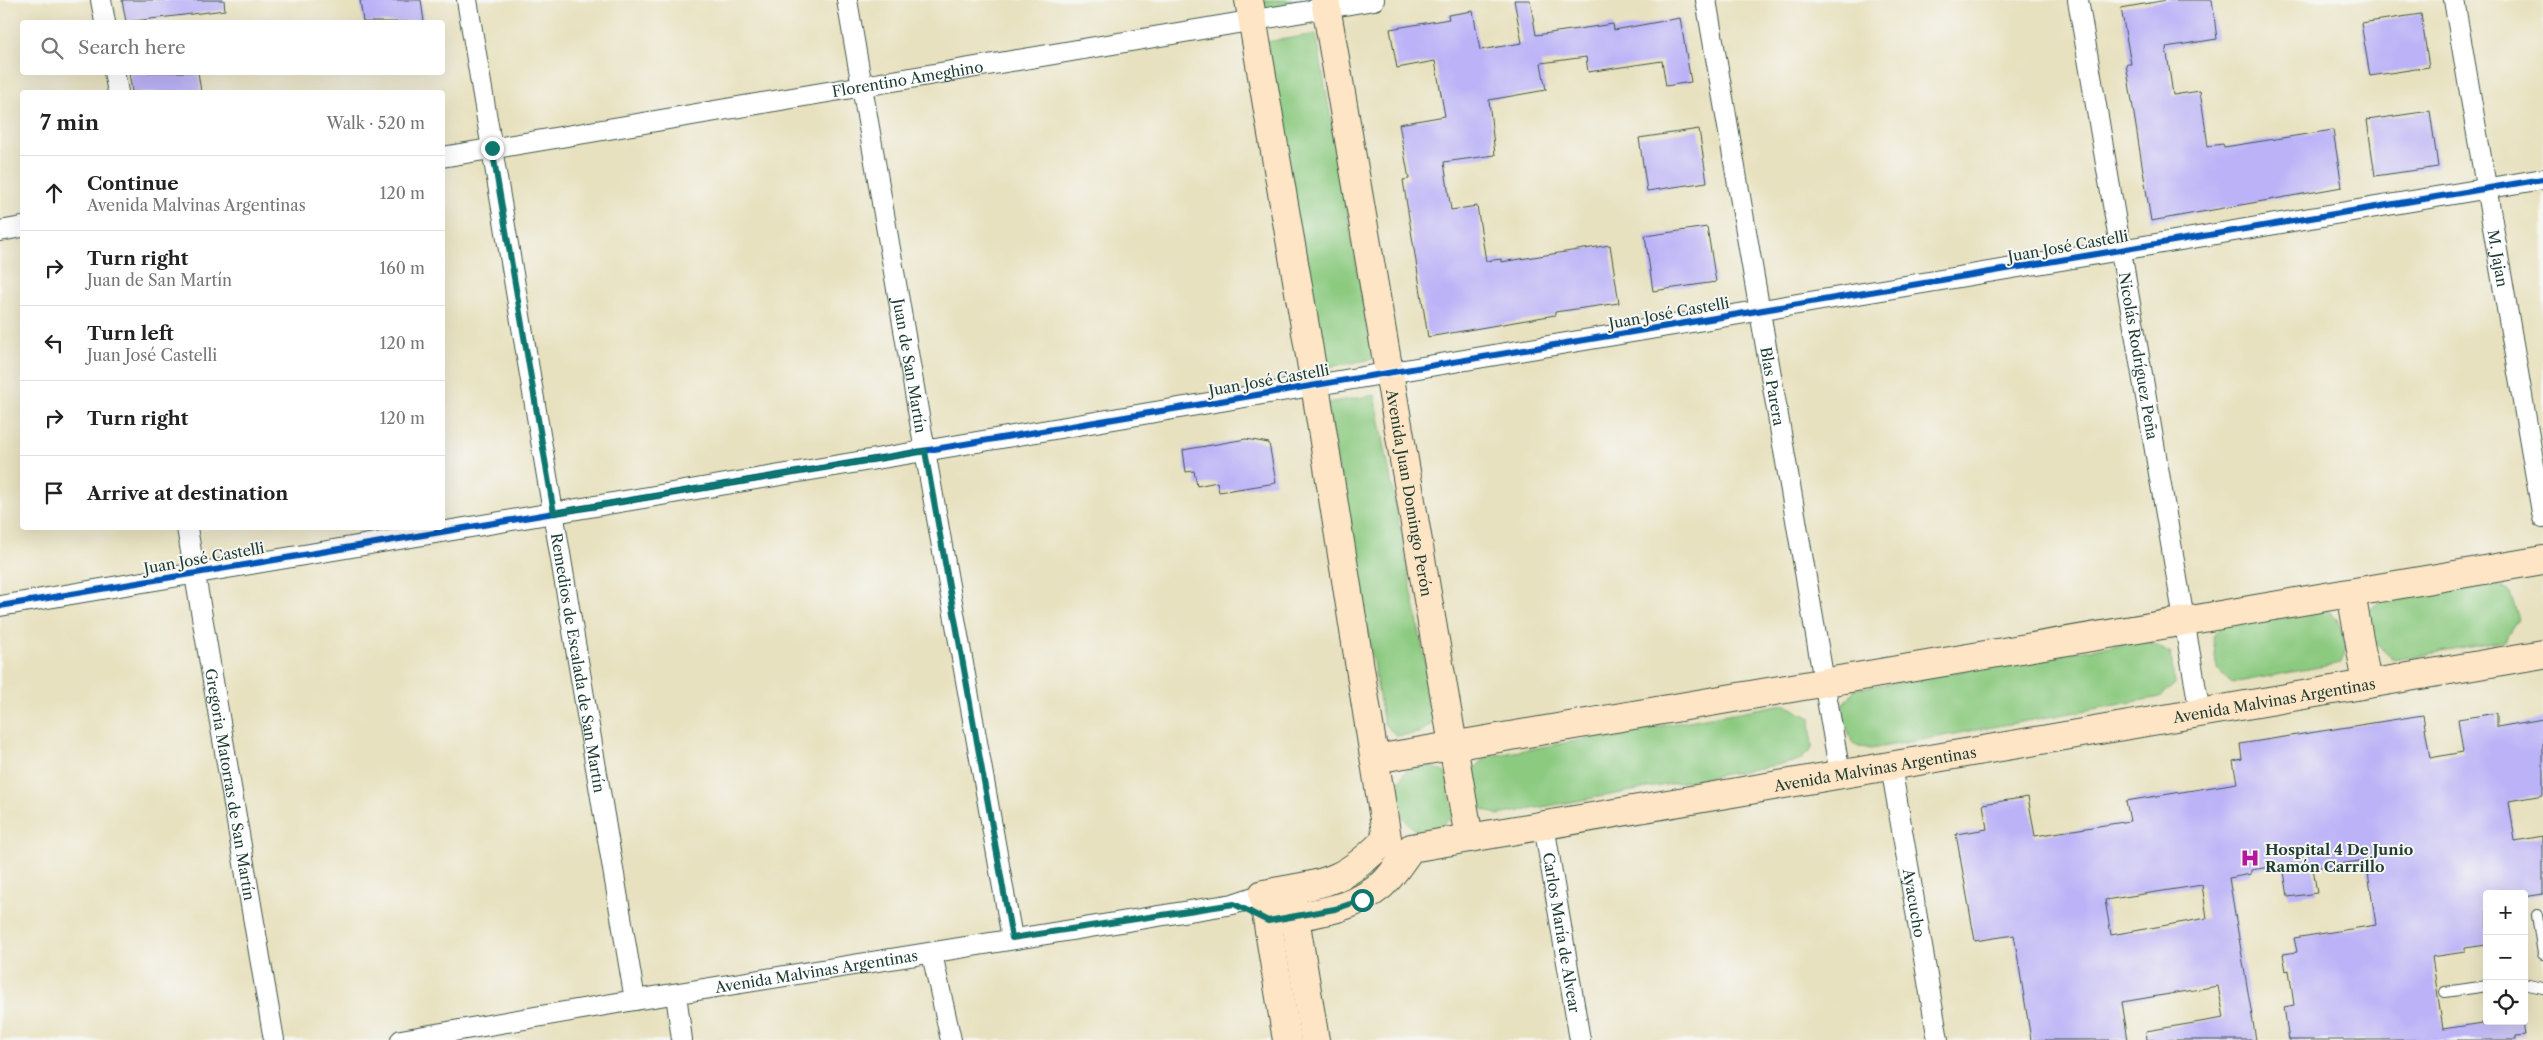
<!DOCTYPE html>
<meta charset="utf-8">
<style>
body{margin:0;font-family:"Libre Caslon Text",serif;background:#f2f2f2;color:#222}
.controls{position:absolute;right:15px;bottom:15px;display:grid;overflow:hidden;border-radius:5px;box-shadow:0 5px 20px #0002}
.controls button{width:45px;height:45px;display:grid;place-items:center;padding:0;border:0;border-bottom:1px solid #e0e0e0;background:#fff;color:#222;font:25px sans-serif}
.stop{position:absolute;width:15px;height:15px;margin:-11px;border:4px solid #0f766e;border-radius:50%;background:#fff}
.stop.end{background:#0f766e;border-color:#fff;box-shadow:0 1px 5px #0008}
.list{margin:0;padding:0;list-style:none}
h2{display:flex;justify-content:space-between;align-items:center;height:65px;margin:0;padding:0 20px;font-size:21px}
h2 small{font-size:16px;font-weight:400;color:#767676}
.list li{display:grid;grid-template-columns:32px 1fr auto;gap:15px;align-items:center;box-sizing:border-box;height:75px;padding:0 20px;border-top:1px solid #e0e0e0}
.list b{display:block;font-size:19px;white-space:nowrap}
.list p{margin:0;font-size:16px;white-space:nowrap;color:#767676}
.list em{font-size:16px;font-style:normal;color:#767676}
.icon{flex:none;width:28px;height:28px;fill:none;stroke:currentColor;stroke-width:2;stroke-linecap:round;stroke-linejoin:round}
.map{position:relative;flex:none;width:2543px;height:1040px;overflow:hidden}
.search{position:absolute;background:#fff;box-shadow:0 5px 20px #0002;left:20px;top:20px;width:425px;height:55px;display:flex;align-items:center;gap:12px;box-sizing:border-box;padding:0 18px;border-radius:5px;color:#767676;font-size:19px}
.panel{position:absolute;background:#fff;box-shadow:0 5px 20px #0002;left:20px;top:90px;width:425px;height:440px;border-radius:5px}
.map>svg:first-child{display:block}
.green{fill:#8cca80;stroke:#56845a}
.building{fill:#bcb2f7;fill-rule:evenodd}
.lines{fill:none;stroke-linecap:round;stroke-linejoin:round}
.service-casing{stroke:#3d5649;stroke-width:12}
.minor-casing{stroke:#3d5649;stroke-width:22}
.secondary-casing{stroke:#3d5649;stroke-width:30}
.service{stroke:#fff;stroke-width:10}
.minor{stroke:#fff;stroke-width:20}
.secondary{stroke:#fde5c5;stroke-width:28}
.cycleway-casing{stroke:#f6f6f2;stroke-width:9}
.cycleway{stroke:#0057b8;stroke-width:6}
.route{stroke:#0f766e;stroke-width:6}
.labels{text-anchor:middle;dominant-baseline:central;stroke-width:4;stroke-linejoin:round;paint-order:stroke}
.street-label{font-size:15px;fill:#1f3d34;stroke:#f6f6f2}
.poi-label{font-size:15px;font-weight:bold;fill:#1f3d34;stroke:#f6f6f2;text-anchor:start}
</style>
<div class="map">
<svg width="2543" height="1040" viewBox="0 0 2543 1040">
<rect width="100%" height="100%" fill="#f6f6f2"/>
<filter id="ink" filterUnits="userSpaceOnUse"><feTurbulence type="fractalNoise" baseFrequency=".02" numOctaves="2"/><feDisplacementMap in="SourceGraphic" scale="10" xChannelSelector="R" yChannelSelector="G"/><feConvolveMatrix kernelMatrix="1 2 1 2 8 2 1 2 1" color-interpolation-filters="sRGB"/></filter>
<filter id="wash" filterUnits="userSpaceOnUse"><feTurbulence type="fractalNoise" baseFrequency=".0096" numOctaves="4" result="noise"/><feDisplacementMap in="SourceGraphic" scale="20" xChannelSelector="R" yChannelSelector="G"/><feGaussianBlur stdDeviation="1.12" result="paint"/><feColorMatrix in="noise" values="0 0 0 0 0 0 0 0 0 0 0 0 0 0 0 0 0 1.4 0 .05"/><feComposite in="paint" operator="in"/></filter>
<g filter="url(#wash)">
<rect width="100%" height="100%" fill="#e8e1bf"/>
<g class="green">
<polygon points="1262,0 1313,0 1313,1 1264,10"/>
<polygon points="1316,34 1373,359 1323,368 1267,42"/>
<polygon points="1375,395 1436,721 1418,733 1397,736 1384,724 1327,403"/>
<polygon points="2488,579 2510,593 2519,619 2505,641 2394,660 2375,643 2367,612 2385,597"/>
<polygon points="2323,606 2337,619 2347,646 2341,663 2232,683 2217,669 2213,636 2227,622"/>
<polygon points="2145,640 2171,654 2174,685 2160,697 1870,749 1853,744 1840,710 1855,689"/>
<polygon points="1784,704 1810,718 1812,749 1799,761 1498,815 1478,807 1470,774 1486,757"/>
<polygon points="1431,766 1447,774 1453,816 1436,831 1416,832 1395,809 1394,788 1408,768"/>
<polygon points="1367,873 1373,876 1361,892 1305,906 1301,897 1353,885"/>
</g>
<g id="blocks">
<g class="building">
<polygon points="122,0 224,0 225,10 126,22"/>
<polygon points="360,0 421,0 424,22 363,22"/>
<polygon points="1514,0 1530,0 1536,35 1613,24 1614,30 1680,18 1691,82 1666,86 1662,61 1588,72 1586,57 1541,63 1546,90 1489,100 1495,155 1444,162 1451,210 1477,206 1486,261 1501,259 1501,262 1610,245 1619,303 1555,312 1555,315 1428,337 1403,180 1409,179 1399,124 1445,116 1435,61 1397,68 1390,29 1449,19 1448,15 1473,11 1480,50 1522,43"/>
<polygon points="2167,0 2212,0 2217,39 2166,47 2173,95 2200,91 2208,146 2223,144 2224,147 2333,130 2342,187 2151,221 2126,64 2131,64 2121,8"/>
<polygon points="2421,14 2429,67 2370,76 2361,23"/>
<polygon points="129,72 198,72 201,92 132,92"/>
<polygon points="2430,111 2438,167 2375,176 2367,120"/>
<polygon points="1699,129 1707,182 1647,191 1639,138"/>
<polygon points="1707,227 1716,282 1653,291 1645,236"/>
<polygon points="1246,439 1269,443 1276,483 1219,492 1217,482 1197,486 1194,471 1186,472 1183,450"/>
<path d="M 2497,713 L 2497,727 L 2543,719 L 2543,795 L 2509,801 L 2515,841 L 2543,836 L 2543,894 L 2524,897 L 2524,894 L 2487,894 L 2487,945 L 2465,948 L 2465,952 L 2432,957 L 2443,1029 L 2496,1021 L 2523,1021 L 2525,1036 L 2516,1037 L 2516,1040 L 2289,1040 L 2284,1007 L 2294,1005 L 2289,970 L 2286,971 L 2283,954 L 2297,952 L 2294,938 L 2376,925 L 2366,860 L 2313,868 L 2317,893 L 2288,897 L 2283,865 L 2251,870 L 2251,874 L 2229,878 L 2256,1040 L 2147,1040 L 2146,1031 L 2224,1018 L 2218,986 L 2122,1002 L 2128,1040 L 2031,1040 L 2014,935 L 1975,941 L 1956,834 L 1987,829 L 1983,804 L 2028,797 L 2035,836 L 2130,821 L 2126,801 L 2237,783 L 2233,761 L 2242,759 L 2240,744 L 2423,715 L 2430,758 L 2463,752 L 2458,719 ZM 2202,885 L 2207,918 L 2111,935 L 2105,900 Z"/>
</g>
</g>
</g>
<g filter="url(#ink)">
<use href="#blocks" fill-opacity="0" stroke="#3d5649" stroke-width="1"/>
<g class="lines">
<g class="service-casing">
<g id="service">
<polyline points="2537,915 2543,954"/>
<polyline points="2524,984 2543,988"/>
<polyline points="2445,992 2487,986"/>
</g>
</g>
<g class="minor-casing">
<g id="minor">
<polyline points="101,0 105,22"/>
<path id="s1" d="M 467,0 L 635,1000"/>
<path id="s2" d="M 847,0 L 925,451 L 1012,938"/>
<path id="s3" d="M 1706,0 L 1840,774"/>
<path id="s4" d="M 2078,0 L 2200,713"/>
<path id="s5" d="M 2454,0 L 2543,518"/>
<polyline points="114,72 118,92"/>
<path id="s6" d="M 442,157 L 1374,0"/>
<polyline points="0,231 22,227"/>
<path id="s7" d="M 187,528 L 274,1040"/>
<polyline points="0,606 2543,179"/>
<path id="s8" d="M 1891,766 L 1938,1040"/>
<path id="s9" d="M 1544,825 L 1580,1040"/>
<polyline points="932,954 951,1040"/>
<polyline points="676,994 682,1040"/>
<path id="s10" d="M 401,1040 L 635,1000 L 1233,904 L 1263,894"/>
</g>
</g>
<g class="secondary-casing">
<g id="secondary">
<path d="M 1249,0 L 1315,385 L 1387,838 C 1342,885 1324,883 1263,894 L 1287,1040"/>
<path id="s11" d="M 1325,0 L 1469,838"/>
<polyline points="2351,593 2367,684"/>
<polyline points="1375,759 2543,560"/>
<polyline points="1292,899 1315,1040"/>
<path id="s12" d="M 1268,921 C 1308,914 1350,912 1382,885 C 1393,875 1402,860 1411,848 L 2543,654"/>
</g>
</g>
<use href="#service" class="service"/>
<use href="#minor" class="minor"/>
<use href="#secondary" class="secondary"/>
<g class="cycleway-casing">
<polyline id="cycleway" points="0,606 2543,179"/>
</g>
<use href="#cycleway" class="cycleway"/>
</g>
</g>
<g class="lines" filter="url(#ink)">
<polyline class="route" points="492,148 554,513 925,451 1012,938 1234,904 1268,921 1335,909 1362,900"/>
</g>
<defs>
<g id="hospital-bare" transform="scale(1.5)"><path d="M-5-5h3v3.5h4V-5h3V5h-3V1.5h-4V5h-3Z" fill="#b5179e" stroke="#f6f6f2" stroke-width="2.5" paint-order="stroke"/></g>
</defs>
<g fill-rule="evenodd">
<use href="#hospital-bare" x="2250" y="858"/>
</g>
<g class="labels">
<g class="street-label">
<text stroke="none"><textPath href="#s6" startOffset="472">Florentino Ameghino</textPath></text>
<text transform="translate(2068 246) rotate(-10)">Juan José Castelli</text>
<text stroke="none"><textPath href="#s5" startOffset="262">M. Jajan</textPath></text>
<text transform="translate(1669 313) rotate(-10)">Juan José Castelli</text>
<text stroke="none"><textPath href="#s4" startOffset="361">Nicolás Rodríguez Peña</textPath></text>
<text stroke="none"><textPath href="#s2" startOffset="371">Juan de San Martín</textPath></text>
<text transform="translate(1269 380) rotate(-10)">Juan José Castelli</text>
<text stroke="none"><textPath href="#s3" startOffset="392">Blas Parera</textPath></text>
<text stroke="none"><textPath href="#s11" startOffset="500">Avenida Juan Domingo Perón</textPath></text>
<text transform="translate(204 558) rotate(-10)">Juan José Castelli</text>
<text stroke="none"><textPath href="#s1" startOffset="672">Remedios de Escalada de San Martín</textPath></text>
<text stroke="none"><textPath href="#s12" startOffset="1044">Avenida Malvinas Argentinas</textPath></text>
<text stroke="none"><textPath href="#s12" startOffset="639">Avenida Malvinas Argentinas</textPath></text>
<text stroke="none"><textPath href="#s7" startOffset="260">Gregoria Matorras de San Martín</textPath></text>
<text stroke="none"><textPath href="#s8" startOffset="139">Ayacucho</textPath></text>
<text stroke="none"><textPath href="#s9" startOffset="109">Carlos María de Alvear</textPath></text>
<text stroke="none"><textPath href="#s10" startOffset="421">Avenida Malvinas Argentinas</textPath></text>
</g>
<g class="poi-label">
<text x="2265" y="849">Hospital 4 De Junio<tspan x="2265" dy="17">Ramón Carrillo</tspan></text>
</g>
</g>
</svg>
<div class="controls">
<button>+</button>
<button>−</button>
<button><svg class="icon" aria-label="locate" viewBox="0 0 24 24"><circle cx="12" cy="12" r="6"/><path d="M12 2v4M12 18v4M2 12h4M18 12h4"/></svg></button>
</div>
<div class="stop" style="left:1362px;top:900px"></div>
<div class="stop end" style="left:492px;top:148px"></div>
<div class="search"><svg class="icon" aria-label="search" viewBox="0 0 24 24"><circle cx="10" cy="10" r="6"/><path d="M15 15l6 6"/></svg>Search here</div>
<section class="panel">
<h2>7 min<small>Walk · 520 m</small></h2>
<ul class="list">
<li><svg class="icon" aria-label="ahead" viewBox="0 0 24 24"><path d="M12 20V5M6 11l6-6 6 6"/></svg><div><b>Continue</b><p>Avenida Malvinas Argentinas</p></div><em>120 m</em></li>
<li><svg class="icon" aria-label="right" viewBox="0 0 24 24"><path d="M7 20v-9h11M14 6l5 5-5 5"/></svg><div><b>Turn right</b><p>Juan de San Martín</p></div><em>160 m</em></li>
<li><svg class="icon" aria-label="left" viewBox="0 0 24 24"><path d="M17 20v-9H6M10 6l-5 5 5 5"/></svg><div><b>Turn left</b><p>Juan José Castelli</p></div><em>120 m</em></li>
<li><svg class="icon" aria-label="right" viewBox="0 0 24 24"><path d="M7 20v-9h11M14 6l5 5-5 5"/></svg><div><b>Turn right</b></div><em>120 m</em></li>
<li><svg class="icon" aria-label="arrive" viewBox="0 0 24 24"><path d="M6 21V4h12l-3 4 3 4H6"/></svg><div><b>Arrive at destination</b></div></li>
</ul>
</section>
</div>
